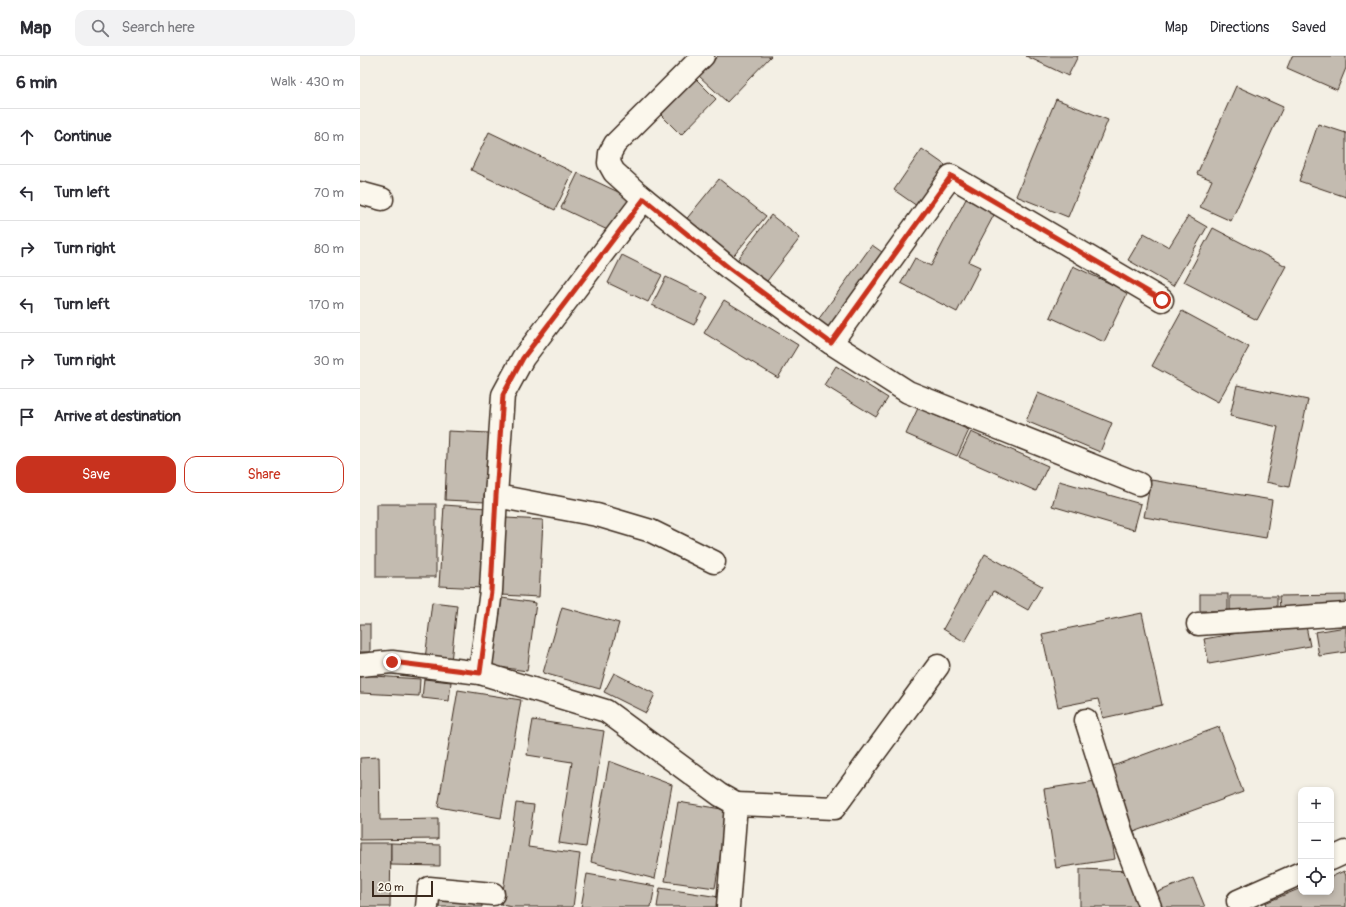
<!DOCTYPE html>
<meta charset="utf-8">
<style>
body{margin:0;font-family:Pangolin,sans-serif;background:#f2f2f3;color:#2b2b33}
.controls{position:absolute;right:12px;bottom:12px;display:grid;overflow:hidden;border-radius:8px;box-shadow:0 2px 6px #0003}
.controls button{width:36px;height:36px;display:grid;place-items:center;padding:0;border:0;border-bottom:1px solid #e1e1e2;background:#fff;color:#2b2b33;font:20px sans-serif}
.scale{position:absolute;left:12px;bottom:10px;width:61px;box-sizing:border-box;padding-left:4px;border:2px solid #3b2a1e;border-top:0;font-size:11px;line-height:14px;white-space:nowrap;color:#3b2a1e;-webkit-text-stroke:3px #fbf7ec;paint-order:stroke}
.stop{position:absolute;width:12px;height:12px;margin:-9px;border:3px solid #c8321e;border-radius:50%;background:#fff}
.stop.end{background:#c8321e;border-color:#fff;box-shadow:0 1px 4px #0008}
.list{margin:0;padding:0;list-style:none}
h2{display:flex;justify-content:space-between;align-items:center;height:52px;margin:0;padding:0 16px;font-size:17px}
h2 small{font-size:13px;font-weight:400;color:#7c7c81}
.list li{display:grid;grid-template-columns:26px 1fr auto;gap:12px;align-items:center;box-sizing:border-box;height:56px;padding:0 16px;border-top:1px solid #e1e1e2}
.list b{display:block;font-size:15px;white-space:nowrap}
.list em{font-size:13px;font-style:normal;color:#7c7c81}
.actions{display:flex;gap:8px;padding:12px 16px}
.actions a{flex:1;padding:9px 0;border:1px solid #c8321e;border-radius:12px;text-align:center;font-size:14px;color:#c8321e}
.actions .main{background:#c8321e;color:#fff}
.icon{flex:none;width:22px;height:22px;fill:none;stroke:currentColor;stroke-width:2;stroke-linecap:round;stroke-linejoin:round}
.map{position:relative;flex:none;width:986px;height:851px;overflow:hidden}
header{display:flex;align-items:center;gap:24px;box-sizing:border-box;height:56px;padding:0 20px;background:#fff;border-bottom:1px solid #e1e1e2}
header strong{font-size:19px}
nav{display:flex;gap:22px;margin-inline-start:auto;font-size:14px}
.search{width:280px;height:36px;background:#f2f2f3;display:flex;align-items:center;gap:10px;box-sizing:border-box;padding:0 14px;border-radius:12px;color:#7c7c81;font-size:15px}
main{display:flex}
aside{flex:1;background:#fff}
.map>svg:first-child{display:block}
.building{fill:#c3bbb0;stroke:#3b2a1e}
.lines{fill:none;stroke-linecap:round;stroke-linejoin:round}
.minor-casing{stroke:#3b2a1e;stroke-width:25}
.minor{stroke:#fbf7ec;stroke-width:22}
.route{stroke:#c8321e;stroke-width:5}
</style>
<header>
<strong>Map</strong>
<div class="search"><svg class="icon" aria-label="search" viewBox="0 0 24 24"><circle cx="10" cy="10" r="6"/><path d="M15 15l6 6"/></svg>Search here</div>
<nav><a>Map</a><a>Directions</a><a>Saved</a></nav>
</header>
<main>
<aside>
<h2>6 min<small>Walk · 430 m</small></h2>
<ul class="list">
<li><svg class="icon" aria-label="ahead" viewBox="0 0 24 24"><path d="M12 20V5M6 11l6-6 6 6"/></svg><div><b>Continue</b></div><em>80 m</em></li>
<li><svg class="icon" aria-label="left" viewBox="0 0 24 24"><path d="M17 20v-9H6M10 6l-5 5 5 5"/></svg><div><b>Turn left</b></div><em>70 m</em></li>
<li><svg class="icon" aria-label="right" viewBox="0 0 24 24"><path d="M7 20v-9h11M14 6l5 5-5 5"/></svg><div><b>Turn right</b></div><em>80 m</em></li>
<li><svg class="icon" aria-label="left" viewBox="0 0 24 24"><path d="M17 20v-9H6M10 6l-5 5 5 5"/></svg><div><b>Turn left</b></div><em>170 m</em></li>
<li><svg class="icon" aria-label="right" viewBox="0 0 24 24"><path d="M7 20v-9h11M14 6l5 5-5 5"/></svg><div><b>Turn right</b></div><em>30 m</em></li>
<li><svg class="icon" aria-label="arrive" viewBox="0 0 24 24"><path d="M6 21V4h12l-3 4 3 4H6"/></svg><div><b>Arrive at destination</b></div></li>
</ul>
<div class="actions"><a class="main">Save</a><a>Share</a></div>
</aside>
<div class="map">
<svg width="986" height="851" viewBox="0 0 986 851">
<rect width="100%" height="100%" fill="#f3efe4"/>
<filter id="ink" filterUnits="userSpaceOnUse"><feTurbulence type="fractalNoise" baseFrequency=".025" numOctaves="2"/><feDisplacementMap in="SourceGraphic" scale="8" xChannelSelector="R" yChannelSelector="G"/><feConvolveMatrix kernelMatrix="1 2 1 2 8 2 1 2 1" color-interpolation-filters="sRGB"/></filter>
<g filter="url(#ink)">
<g class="building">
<polygon points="358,0 411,0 367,46 339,20"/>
<polygon points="666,0 718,0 708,20"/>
<polygon points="932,0 986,0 986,12 977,34 927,12"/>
<polygon points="336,23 356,43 321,79 301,59"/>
<polygon points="876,30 923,51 871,165 840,151 852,124 837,118"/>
<polygon points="696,43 748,64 708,161 656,140"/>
<polygon points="958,68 986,77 986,141 939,125"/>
<polygon points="129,76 213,116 195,154 111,114"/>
<polygon points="562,93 585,109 557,150 534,134"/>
<polygon points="218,117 273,143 256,178 201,152"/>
<polygon points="359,123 406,160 371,203 324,166"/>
<polygon points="606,143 635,157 609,206 620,211 597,256 541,227 555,202 571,210"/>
<polygon points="411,159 440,182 404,229 375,207"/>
<polygon points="828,160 847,171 813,230 768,204 784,177 809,191"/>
<polygon points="853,172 926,210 897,264 824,226"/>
<polygon points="512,189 529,201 475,276 458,264"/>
<polygon points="262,199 302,219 288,246 248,227"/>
<polygon points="713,210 768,236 744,286 690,261"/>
<polygon points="306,221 348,241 334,269 292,249"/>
<polygon points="364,244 438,289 418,322 344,277"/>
<polygon points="822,255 889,291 858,346 792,310"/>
<polygon points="476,310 528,342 516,361 464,329"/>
<polygon points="877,329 948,344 929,431 906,426 918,371 870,360"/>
<polygon points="678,337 752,367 740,396 666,365"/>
<polygon points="558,352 609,374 597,400 546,378"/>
<polygon points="88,375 129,377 126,446 85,444"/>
<polygon points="611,376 688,410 676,435 599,401"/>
<polygon points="791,424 912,444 906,482 784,461"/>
<polygon points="699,425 781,448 774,474 692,450"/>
<rect x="16" y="448" width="60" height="73"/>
<polygon points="84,449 127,452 123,532 79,530"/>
<polygon points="146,462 183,464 179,541 142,539"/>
<polygon points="625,498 682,530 668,554 634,535 605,586 583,573"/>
<rect x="840" y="538" width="28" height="17"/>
<polygon points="986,539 986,554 920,554 919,540"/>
<polygon points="870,540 917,540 917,555 870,554"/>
<polygon points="142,542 176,547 167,615 132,610"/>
<polygon points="72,546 97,549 91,606 65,603"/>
<polygon points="202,551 259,567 240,633 183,617"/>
<polygon points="782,557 802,649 743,662 738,643 698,651 682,578"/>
<polygon points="945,565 950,590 849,608 844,583"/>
<rect x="0" y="568" width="10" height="28"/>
<polygon points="986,571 986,596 959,600 955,576"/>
<polygon points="254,617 295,638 286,657 244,636"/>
<polygon points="0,619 60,623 59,640 0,637"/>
<polygon points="64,623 91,626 89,645 62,642"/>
<polygon points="98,634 161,644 141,762 78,751"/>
<polygon points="173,664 244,675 226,791 199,787 212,706 167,699"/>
<polygon points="859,671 883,736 774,776 750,711"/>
<polygon points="19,701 20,764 78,763 78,783 0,784 0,702"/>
<polygon points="249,705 312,729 295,823 231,806"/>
<polygon points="742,724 755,803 696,812 684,733"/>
<polygon points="318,746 368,754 355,832 305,825"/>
<polygon points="156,747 174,749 168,791 220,798 213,851 153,851 141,849"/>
<polygon points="0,787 31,787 30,851 0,851"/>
<polygon points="31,787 80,789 80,810 31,809"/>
<polygon points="720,813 771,815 784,851 720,851"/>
<polygon points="984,815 986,820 986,851 907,851 905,847 941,832 941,836 971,836 971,821"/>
<polygon points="227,818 295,830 291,851 221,851"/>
<polygon points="833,822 845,851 800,851 795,837"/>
<polygon points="300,832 359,841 358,851 297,851"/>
<polygon points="74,840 122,842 122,851 74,851"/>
</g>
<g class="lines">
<g class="minor-casing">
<g id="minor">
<polyline points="343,0 255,88 250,97 249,107 254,116 276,136 369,212 468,285 548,336 779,428"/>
<polyline points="0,137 22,143"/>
<polyline points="471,287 591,120 802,244"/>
<polyline points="136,440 143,339 163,302 284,143"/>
<polyline points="838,568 986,558"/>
<polyline points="0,609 32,606 120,617 246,655 360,739 376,748 368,851"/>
<polyline points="120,617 131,535 136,440 237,459 291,475 354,506"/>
<polyline points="726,664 762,778 790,851"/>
<polyline points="376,748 474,752 578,610"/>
<polyline points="971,803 986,796"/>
<polyline points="878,845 941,817"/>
<polyline points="67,851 69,832 133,838"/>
</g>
</g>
<use href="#minor" class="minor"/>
</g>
</g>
<g class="lines" filter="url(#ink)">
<polyline class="route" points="32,606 120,617 131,535 136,440 143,339 163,302 284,143 369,212 471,287 591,120 802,244"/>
</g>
</svg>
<div class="controls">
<button>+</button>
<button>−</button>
<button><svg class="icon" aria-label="locate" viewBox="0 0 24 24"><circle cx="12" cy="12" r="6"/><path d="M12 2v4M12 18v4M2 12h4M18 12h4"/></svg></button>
</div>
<div class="scale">20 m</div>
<div class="stop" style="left:802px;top:244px"></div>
<div class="stop end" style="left:32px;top:606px"></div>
</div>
</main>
